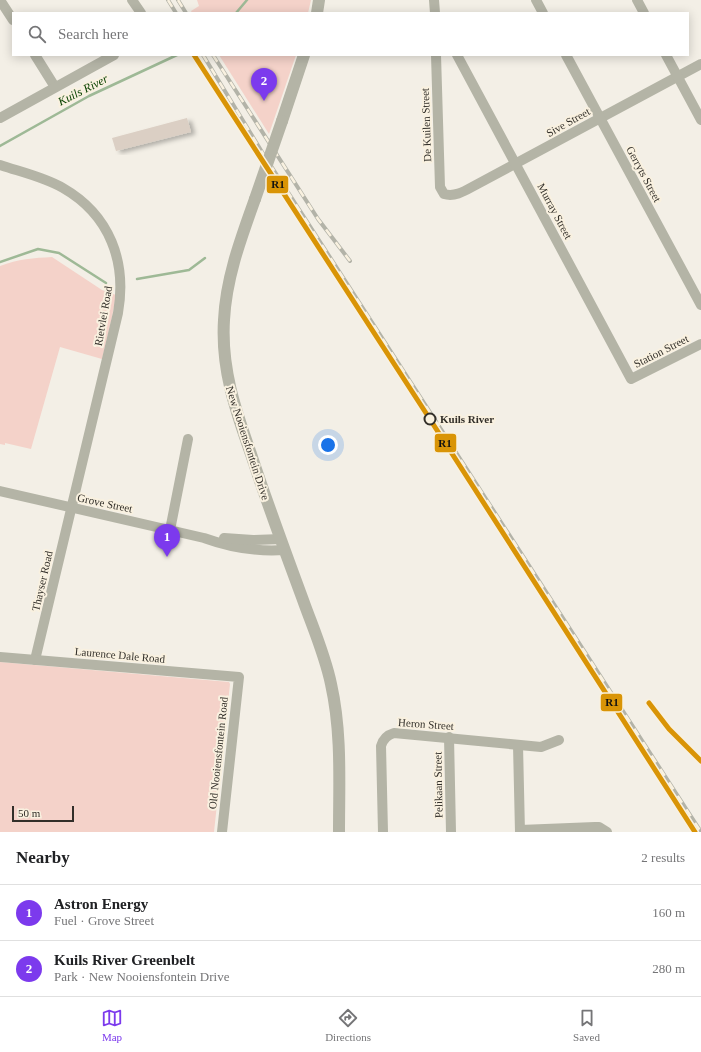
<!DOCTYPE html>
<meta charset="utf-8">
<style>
body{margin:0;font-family:Georgia,serif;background:#f2f2f2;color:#202124}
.scale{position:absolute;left:12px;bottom:10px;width:62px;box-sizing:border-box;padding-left:4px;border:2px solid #322f29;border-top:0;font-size:11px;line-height:14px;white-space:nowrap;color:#322f29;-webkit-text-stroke:3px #f9f1e0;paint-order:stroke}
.you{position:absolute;left:328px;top:445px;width:14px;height:14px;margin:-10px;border:3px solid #fff;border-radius:50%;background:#1a73e8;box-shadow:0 0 0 6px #1a73e833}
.badge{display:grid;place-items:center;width:26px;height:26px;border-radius:50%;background:#7c3aed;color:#fff;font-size:13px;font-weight:700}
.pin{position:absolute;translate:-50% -33px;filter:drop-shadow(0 1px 2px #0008)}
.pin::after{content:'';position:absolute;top:21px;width:14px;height:12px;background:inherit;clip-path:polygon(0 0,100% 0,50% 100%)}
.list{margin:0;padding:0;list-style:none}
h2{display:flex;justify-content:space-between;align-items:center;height:52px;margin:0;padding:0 16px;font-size:17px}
h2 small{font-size:13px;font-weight:400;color:#757577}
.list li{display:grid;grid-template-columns:26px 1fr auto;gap:12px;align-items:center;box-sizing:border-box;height:56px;padding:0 16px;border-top:1px solid #e0e0e0}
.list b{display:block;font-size:15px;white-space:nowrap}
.list p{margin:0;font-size:13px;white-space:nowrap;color:#757577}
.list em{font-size:13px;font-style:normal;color:#757577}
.icon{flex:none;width:22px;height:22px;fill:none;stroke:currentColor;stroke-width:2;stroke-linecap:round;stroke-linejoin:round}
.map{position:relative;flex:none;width:701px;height:832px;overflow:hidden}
.search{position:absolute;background:#fff;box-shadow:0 2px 10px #0003;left:12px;right:12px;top:12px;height:44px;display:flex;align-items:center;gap:10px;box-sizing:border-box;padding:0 14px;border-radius:0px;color:#757577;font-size:15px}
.sheet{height:164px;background:#fff}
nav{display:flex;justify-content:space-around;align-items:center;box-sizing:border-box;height:56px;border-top:1px solid #e0e0e0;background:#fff;font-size:11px;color:#757577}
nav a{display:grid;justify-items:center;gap:2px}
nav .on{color:#7c3aed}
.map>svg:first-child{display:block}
.green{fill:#f4d2c9}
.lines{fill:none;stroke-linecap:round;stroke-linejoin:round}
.stream{stroke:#9eb996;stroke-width:2.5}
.building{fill:#dbcfc4;filter:url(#shadow)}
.minor{stroke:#b4b4a6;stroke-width:10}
.tertiary{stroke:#b4b4a6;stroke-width:12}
.rail-casing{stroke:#b3b3a8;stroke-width:4}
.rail{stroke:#f9f1e0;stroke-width:2.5;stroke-dasharray:8;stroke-linecap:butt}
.tertiary-bridge{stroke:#b4b4a6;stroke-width:12}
.rail-1-casing{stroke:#f9f1e0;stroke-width:8}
.rail-1{stroke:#d99406;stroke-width:5}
.stop-dot{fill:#f9f1e0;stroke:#322f29;stroke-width:2}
.labels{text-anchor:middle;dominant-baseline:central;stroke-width:4;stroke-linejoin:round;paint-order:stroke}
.street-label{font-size:11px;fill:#322f29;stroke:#f9f1e0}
.stop-label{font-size:11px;font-weight:bold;fill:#322f29;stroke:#f9f1e0;text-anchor:start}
.water-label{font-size:12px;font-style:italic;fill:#094200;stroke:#f9f1e0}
.line-badge{stroke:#f9f1e0;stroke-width:1.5}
.pale-badge-label{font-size:11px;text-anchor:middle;font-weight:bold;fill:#111}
</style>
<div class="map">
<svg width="701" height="832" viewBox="0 0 701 832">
<defs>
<filter id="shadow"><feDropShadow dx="4.5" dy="2.5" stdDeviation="2" flood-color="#0004"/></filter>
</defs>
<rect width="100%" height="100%" fill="#f3efe6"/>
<g class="green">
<polygon points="197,0 311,0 308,13 192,13 191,11 199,6"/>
<polygon points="219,55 296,55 269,134"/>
<path d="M 52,257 L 102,290 L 116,295 L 112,317 L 102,359 L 60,347 L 31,449 L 5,443 L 5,445 L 0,444 L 0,266 C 18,259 34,258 52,257 Z"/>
<polygon points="0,662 229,682 230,684 214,832 0,832"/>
</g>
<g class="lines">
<g class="stream">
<polyline points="236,13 247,0"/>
<polyline points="0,146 89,96 177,55"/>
<polyline points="0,262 38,249 59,253 106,283"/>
<polyline points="137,279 189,270 205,258"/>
</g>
</g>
<polygon class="building" points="187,118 191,132 116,151 112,138"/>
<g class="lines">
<g class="minor">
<polyline points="0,0 13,20"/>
<polyline points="132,0 141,13"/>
<polyline points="434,0 435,13"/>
<polyline points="536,0 543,13"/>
<polyline points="637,0 644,13"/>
<polyline points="35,55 55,87"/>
<path d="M 436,55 L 440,187 L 444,194 C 454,197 463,192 472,187 L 701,64"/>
<polyline points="457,55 631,379 701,344"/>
<polyline points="566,55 701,305"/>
<polyline points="666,55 701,120"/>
<polyline points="0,118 114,55"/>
<path d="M 0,165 C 21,172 44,177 63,188 C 110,215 127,262 118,313 L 35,660"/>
<path d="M 0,491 L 204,538 C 229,547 258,552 285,550"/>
<polyline points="170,530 188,439"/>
<polyline points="224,538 253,540 281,539"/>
<polyline points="0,657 239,677 222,832"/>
<polyline points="449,737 451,832"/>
<polyline points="518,745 520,832"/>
<polyline points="520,830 595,827 599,827 607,832"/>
<path d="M 383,832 L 381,746 C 383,739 387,735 394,733 L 541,747 L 559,740"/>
</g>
<g class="tertiary">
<polyline points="317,13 319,0"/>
<polyline points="282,121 304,55"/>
<path d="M 255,199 C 241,238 226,278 224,320 C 221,368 235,409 251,454 C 267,503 285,551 303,600 C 313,628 325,655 331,684 C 342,733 339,783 339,832"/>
</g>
<g class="rail-casing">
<g id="rail">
<polyline points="168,0 176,13"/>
<polyline points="178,0 186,13"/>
<polyline points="203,55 262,152 701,832"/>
<polyline points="213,55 318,219 350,261"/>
<polyline points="649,703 669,729 701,761"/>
</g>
</g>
<use href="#rail" class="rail"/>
<polyline class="tertiary-bridge" points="255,199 282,121"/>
<g class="rail-1-casing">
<g id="rail-1">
<polyline points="194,55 424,410 695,832"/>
<polyline points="649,703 669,729 701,761"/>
</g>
</g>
<use href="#rail-1" class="rail-1"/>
</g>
<circle class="stop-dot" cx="430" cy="419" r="5.5"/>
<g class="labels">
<g class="street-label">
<text transform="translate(568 122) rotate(-29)">Sive Street</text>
<text transform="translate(426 125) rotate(-92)">De Kuilen Street</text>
<text transform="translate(644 174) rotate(62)">Gerryts Street</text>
<text transform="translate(555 211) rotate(62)">Murray Street</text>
<text transform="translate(103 316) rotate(-80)">Rietvlei Road</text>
<text transform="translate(661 351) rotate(-27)">Station Street</text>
<text transform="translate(248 443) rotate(72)">New Nooiensfontein Drive</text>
<text transform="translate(105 503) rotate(12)">Grove Street</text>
<text transform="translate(42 581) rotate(-77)">Thayser Road</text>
<text transform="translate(120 655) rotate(5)">Laurence Dale Road</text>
<text transform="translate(426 724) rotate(4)">Heron Street</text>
<text transform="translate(218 753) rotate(-84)">Old Nooiensfontein Road</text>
<text transform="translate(438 785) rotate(-91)">Pelikaan Street</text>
</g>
<g class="stop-label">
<text x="440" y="419">Kuils River</text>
</g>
<g class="water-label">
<text transform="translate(83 90) rotate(-27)">Kuils River</text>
</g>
</g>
<g class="line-badge">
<rect x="266" y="175" width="23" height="19" rx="4" fill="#d99406"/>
<rect x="434" y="433" width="23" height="20" rx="4" fill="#d99406"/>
<rect x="600" y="693" width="23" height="19" rx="4" fill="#d99406"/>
</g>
<g class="pale-badge-label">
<text x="278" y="188">R1</text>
<text x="445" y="447">R1</text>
<text x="612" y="706">R1</text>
</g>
</svg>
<div class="scale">50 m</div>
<div class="you"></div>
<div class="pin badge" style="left:167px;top:557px">1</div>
<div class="pin badge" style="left:264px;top:101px">2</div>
<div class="search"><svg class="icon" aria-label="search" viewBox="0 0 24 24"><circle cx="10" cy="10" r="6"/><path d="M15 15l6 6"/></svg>Search here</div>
</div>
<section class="sheet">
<h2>Nearby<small>2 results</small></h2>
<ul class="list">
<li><span class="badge">1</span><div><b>Astron Energy</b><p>Fuel · Grove Street</p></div><em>160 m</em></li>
<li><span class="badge">2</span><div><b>Kuils River Greenbelt</b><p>Park · New Nooiensfontein Drive</p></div><em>280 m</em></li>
</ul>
</section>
<nav>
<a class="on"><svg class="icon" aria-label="map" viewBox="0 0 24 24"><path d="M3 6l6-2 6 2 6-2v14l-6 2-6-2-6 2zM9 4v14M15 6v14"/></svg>Map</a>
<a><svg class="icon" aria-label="directions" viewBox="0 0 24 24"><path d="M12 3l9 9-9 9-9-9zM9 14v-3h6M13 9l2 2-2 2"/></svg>Directions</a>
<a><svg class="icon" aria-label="saved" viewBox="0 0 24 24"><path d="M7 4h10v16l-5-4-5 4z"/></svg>Saved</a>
</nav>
